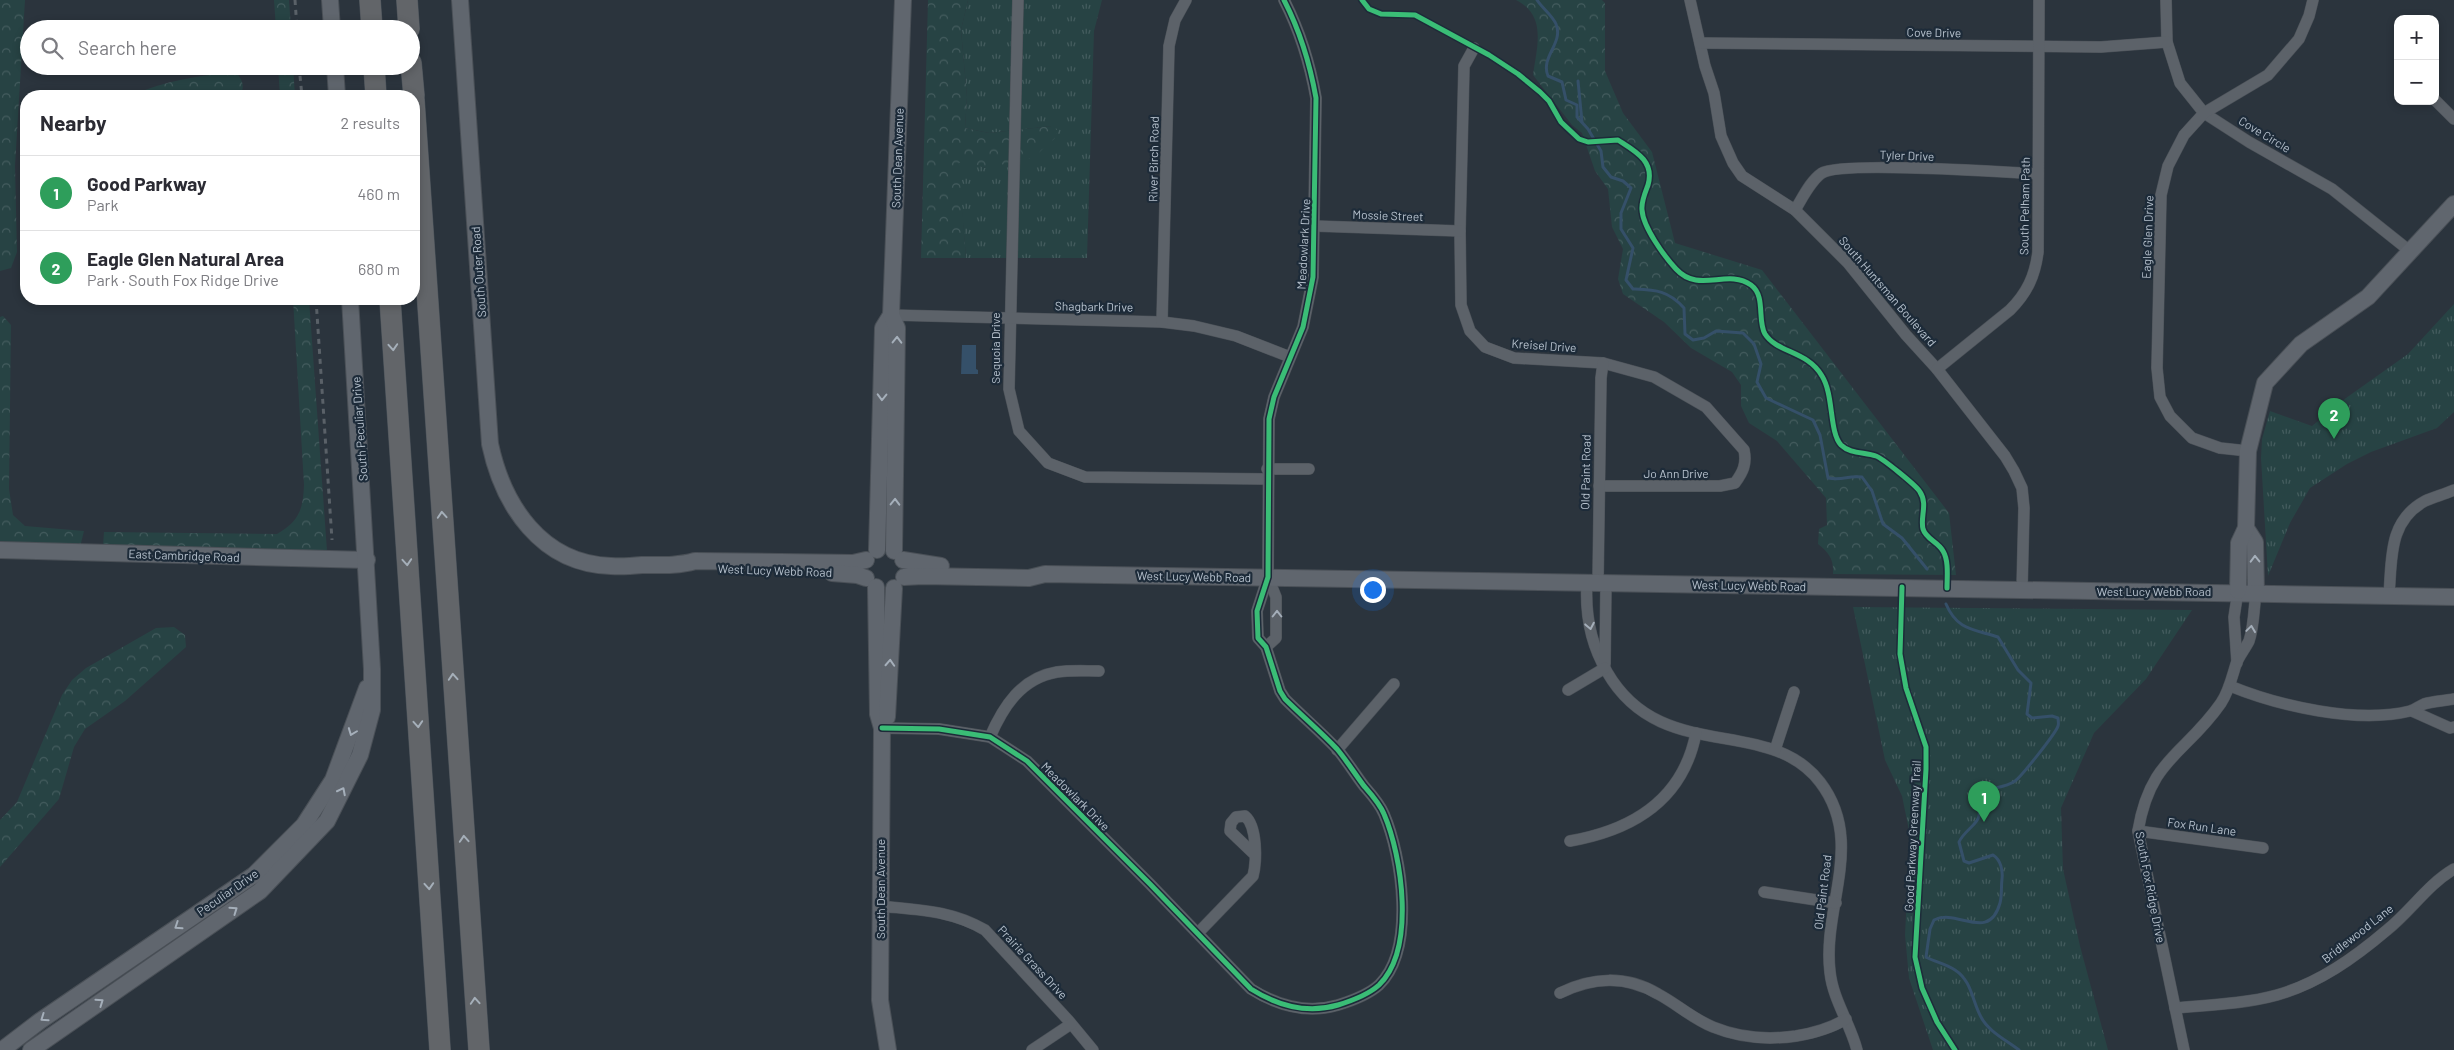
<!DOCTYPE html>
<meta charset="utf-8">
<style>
body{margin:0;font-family:Barlow,sans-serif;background:#f2f2f3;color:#2b2b33}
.controls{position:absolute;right:15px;top:15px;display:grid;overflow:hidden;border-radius:10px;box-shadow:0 2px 8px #0003}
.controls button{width:45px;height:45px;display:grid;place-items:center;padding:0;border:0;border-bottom:1px solid #e1e1e2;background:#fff;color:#2b2b33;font:25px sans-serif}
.you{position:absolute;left:1372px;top:589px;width:18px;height:18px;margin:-12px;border:4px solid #fff;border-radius:50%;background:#1a73e8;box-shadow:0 0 0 8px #1a73e833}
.badge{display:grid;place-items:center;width:32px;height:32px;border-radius:50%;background:#85909b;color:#fff;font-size:16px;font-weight:700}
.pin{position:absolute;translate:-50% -41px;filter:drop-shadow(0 1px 2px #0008)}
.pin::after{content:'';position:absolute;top:26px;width:18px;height:15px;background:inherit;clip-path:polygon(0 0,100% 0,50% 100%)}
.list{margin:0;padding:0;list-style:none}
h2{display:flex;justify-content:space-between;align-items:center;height:65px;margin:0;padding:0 20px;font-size:21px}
h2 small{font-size:16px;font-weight:400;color:#7c7c81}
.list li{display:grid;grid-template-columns:32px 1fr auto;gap:15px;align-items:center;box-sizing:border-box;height:75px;padding:0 20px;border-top:1px solid #e1e1e2}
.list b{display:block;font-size:19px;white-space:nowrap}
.list p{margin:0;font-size:16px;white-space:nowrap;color:#7c7c81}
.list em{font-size:16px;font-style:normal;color:#7c7c81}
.icon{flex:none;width:28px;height:28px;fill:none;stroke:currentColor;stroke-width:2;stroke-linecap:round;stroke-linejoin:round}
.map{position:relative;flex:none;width:2454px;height:1050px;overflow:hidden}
.search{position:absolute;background:#fff;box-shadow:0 2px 8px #0003;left:20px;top:20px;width:400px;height:55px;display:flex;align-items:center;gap:12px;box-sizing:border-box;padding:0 18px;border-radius:28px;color:#7c7c81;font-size:19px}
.panel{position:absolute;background:#fff;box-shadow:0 2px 8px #0003;left:20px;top:90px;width:400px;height:215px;border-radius:20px}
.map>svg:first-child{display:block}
.grass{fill:url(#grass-tufts)}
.forest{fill:url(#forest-crowns)}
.water{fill:#355069}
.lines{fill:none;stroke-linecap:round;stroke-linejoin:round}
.stream{stroke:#355069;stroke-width:3}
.street-casing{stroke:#4a5057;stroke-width:12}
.secondary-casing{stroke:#4a5057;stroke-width:18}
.highway-casing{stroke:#485058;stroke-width:22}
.street{stroke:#5c6269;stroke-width:11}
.secondary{stroke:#60666e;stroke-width:16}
.highway{stroke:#626569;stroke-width:21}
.rail{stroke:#5a6168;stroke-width:3;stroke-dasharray:5 5;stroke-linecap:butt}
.cycleway-casing{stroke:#1d2b39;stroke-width:8}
.cycleway{stroke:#3abd76;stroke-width:5}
.oneway{stroke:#a5afba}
.oneway2{stroke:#a5afb9}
.oneway3{stroke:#a4aeb9}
.labels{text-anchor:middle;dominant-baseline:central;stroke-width:4.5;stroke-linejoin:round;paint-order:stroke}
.street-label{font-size:12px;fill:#b6c1cd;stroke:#1d2b39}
</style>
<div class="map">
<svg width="2454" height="1050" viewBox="0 0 2454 1050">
<defs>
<pattern id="grass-tufts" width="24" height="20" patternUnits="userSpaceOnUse" patternTransform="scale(1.25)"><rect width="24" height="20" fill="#274344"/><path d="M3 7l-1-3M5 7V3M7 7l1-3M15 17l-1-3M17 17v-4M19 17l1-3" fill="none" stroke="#445c5e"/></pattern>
<pattern id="forest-crowns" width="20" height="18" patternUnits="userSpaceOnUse" patternTransform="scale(1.25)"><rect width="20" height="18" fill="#274344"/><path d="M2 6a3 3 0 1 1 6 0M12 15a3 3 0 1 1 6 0" fill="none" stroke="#445c5e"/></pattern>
</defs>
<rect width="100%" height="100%" fill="#2b343d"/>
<g class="grass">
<polygon points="968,0 1102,0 1094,31 1087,258 966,258 958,163 967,160 985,168 1052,126 989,133 965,128 967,97 961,30"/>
<polygon points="2454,304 2454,412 2437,428 2371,452 2347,464 2310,488 2290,523 2268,576 2261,458 2262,439 2270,411 2312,426 2346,398 2408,354"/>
<polygon points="1853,607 2192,610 2146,679 2094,733 2061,808 2063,869 2080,946 2108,1050 1933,1050 1909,978 1905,935 1910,835 1902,796 1885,760"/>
</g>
<g class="forest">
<polygon points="0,0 25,0 15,166 17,252 11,268 0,271"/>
<polygon points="274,0 289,0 291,29 276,29"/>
<polygon points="928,0 968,0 961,30 967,97 965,128 989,133 1052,126 1058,131 1055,138 1033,158 985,168 967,161 959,163 966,258 921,258"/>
<path d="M 1516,0 L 1602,0 L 1605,3 L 1605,71 L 1623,113 L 1652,152 L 1675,243 L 1762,270 L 1949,513 L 1956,575 L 1833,574 C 1834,559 1829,553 1818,544 L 1819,529 L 1827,525 L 1826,498 L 1777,441 L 1749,423 L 1741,406 L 1741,385 L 1732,372 L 1691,348 L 1664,322 L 1623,294 L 1618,279 L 1623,249 L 1612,227 L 1608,189 L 1595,171 L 1582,133 L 1572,125 L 1533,75 C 1537,46 1547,16 1516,0 Z"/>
<polygon points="278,66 293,66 295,96 280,96"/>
<path d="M 236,72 C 243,81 245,86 240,96 L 130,96 C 164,81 200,75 236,72 Z"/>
<path d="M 293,299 L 309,299 L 327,551 L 103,546 L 104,532 L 277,534 C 299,521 303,510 304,485 Z"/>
<polygon points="3,316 11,325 9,489 13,515 25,526 84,531 80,547 0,544 0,317"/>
<polygon points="174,627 185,635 186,647 125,701 85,729 74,747 59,799 0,867 0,820 17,802 62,695 72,680 86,668 156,628"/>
</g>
<polygon class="water" points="962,345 976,345 976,369 978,370 978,374 961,374"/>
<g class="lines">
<g class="stream">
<path d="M 1537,0 C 1542,8 1552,15 1556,24 C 1564,43 1540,57 1548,76 L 1562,82 L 1566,100 L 1577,105 L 1577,117 L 1588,129 L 1601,151 L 1603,167 L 1611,177 L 1623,181 L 1631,188 L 1621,213 L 1621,229 L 1633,248 L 1626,280 L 1633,289 C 1655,290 1668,290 1684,308 L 1685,334 L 1693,340 L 1704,338 L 1716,331 L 1743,333 L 1754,344 L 1761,364 L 1757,382 L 1766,398 L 1813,420 L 1820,435 L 1828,478 C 1844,481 1847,475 1862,477 L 1872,491 L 1883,524 L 1902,538 L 1927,569"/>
<polyline points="1578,81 1582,122"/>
<path d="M 1946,604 C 1957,630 1973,629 1998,637 L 2018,670 L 2031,683 L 2027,714 L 2032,718 L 2052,716 L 2058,718 C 2058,720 2059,724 2058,726 C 2056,733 2021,777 2015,781 C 2004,789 1988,787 1978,794 C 1978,801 1980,809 1979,816 C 1978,824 1964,831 1959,842 L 1964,861 L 1969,863 L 1993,855 C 2001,860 2003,871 2002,879 C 2001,887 2002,896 2000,903 C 1989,943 1957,908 1934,920 L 1930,929 L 1926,957 C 1935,962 1946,964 1955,970 C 1972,981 1972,1001 1981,1017 C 1988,1031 2006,1040 2019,1050"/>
</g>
<g class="street-casing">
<g id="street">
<polyline points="1018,0 1009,389 1019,431 1048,463 1085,477 1267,479"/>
<polyline points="1690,0 1705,66 1714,93 1721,136 1733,163 1742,176 1795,210 1848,263 1906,335 1937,369 2005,456 2014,471 2022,488 2024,508 2022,590"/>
<polyline points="2166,0 2167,42 2180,83 2204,113 2249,142 2332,189 2411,252"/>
<polyline points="1700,43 2101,47 2167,42"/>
<path d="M 1474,48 L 1464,66 L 1460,231 L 1461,305 L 1470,331 L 1485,347 L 1514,358 L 1603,363 L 1654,377 L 1706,407 L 1744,450 C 1747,464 1743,472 1735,483 L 1720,486 L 1599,486"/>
<polyline points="2435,100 2454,119"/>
<path d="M 1795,210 C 1802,199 1810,181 1822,173 C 1841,161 2005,172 2038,174"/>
<polyline points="1315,226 1460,231"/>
<polyline points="891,315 1162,322 1194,326 1236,336 1290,357"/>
<polyline points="1162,322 1169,46 1175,20 1186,0"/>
<path d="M 1937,369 L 2010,310 C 2027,293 2035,276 2038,252 L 2039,0"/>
<polyline points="2248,451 2220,448 2192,438 2170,416 2160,397 2157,368 2161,195 2168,166 2184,135 2204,113 2268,75 2299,39 2309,16 2313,0"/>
<polyline points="1267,469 1309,469"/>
<path d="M 1587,582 C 1585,613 1591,645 1607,672 C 1661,766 1768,714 1820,782 C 1866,842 1822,907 1830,972 C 1833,1000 1850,1023 1857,1050"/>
<polyline points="1598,582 1601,378 1603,363"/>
<path d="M 2389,595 C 2392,559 2388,521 2425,501 C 2434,497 2445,494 2454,490"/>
<polyline points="1266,647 1276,638 1276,597 1268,577"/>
<polyline points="2237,663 2234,617 2238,591"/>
<polyline points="1605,664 1606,582"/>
<path d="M 2230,686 C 2279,706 2357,724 2410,711 C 2415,710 2419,706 2424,704 C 2433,701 2444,701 2454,699"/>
<polyline points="1568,690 1605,668"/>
<polyline points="2412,711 2450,728 2454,727"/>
<path d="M 882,728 L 939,729 L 990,737 L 1027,761 L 1150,884 L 1251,989 C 1278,1006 1307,1014 1338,1005 C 1351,1001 1368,995 1379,985 C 1416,949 1402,856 1384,814 C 1380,804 1371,794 1364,786 C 1355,774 1347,761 1337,749 C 1321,732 1302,716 1285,699 L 1280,691 L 1266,647 L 1258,638 L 1257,611 L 1268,577 L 1269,419 L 1274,397 L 1303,327 L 1313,277 L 1316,98 C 1310,64 1300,31 1284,0"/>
<path d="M 990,737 C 1003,707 1021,678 1057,672 C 1071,670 1085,671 1099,671"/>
<polyline points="1337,750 1394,684"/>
<polyline points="1775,750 1794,692"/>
<polyline points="2138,831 2263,848"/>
<path d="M 1570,841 C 1633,830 1683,800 1696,733"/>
<polyline points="1764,892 1836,903"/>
<path d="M 880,906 C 918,910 951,910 985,930 L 1069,1021 L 1093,1050"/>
<path d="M 1198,933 L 1253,876 C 1257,860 1257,826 1245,816 L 1236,817 L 1231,823 L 1230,831 L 1254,854"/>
<path d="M 1560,993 C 1592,977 1626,975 1658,994 C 1677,1004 1693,1019 1713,1027 C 1740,1038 1768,1040 1796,1036 C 1814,1033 1830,1029 1846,1019"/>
<path d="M 2175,1008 C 2208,1005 2244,1004 2277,995 C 2319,983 2354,958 2387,930 C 2411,911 2427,885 2454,869"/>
<polyline points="1032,1050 1071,1024"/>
<path d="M 2184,1050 L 2138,831 C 2150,758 2185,755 2221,703 C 2229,691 2232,677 2236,664 C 2239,656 2245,649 2249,641 C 2254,627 2254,607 2256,592"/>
</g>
</g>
<g class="secondary-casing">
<g id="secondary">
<polyline points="330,0 332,29"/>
<path d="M 460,0 L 490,444 C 503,505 541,564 611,566 C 622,567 632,566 642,565 C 660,565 678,566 695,561 L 853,563 L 866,560"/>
<polyline points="335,66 337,96"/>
<polyline points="2246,528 2255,542 2256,592"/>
<polyline points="0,550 367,560"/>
<polyline points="877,550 883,328 891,315"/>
<polyline points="894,551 897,328 891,315 903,0"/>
<polyline points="903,560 941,566"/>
<polyline points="832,573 857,575 866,578"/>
<path d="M 904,577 L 923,576 L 1029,578 L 1045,574 C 1514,581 1984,588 2454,597"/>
<polyline points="876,587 878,714 882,728 880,1000 888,1050"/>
<polyline points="2238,591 2239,543 2246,528 2248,451 2265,383 2301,344 2368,297 2454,204"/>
<polyline points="887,717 894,588"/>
<polyline points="2,1050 40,1021 254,875 304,825 333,780 367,688"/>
<polyline points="31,1050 260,891 327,821 360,755 372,710 372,669 350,299"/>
</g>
</g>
<g class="highway-casing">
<g id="highway">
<polyline points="370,0 372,29"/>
<polyline points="407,0 409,29"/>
<polyline points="411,63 414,96"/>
<polyline points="374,66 376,96"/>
<polyline points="414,100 479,1050"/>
<polyline points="390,299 440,1050"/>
</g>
</g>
<use href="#street" class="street"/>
<use href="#secondary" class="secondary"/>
<use href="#highway" class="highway"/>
<g class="rail">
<polyline points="295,0 297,29"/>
<polyline points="299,66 302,96"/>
<polyline points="316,299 332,540"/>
</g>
<g class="cycleway-casing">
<g id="cycleway">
<path d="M 1362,0 L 1369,9 L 1381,14 L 1415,15 L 1489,55 L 1518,74 L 1540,92 L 1549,101 L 1561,122 L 1579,139 L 1588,142 L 1618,140 C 1635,151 1655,161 1648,185 C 1645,193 1641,202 1642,210 C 1643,227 1664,256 1676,269 C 1699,294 1727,268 1751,285 C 1766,296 1757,320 1765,334 C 1777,353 1808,351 1822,376 C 1834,395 1829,432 1841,445 C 1850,454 1865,452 1876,456 C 1882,458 1917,486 1920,492 C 1928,504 1920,517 1923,529 C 1926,539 1938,542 1943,551 C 1949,561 1947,577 1947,588"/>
<polyline points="1902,587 1900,654 1906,688 1926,747 1926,769 1915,957 1922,988 1937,1022 1955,1050"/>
<path d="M 882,728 L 939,729 L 990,737 L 1027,761 L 1150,884 L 1251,989 C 1278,1006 1307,1014 1338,1005 C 1351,1001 1368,995 1379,985 C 1416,949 1402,856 1384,814 C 1380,804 1371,794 1364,786 C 1355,774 1347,761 1337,749 C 1321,732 1302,716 1285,699 L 1280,691 L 1266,647 L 1258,638 L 1257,611 L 1268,577 L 1269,419 L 1274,397 L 1303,327 L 1313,277 L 1316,98 C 1310,64 1300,31 1284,0"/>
</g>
</g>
<use href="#cycleway" class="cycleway"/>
</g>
<defs><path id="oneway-chevron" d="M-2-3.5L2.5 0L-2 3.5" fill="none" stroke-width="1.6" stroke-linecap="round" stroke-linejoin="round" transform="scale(1.25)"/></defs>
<g class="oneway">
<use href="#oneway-chevron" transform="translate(897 340) rotate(-89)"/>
<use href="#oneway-chevron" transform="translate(882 397) rotate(91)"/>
<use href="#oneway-chevron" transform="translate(895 502) rotate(-89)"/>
<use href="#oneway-chevron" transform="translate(2255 559) rotate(-91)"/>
<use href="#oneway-chevron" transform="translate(890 663) rotate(-87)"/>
<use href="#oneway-chevron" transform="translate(352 732) rotate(111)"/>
<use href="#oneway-chevron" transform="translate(342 791) rotate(-63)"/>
<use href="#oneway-chevron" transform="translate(234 910) rotate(-35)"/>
<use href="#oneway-chevron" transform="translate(178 926) rotate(146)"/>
<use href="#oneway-chevron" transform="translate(100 1002) rotate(-35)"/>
<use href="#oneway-chevron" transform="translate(44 1018) rotate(145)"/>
</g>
<g class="oneway2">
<use href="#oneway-chevron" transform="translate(393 347) rotate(86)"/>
<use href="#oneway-chevron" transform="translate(442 515) rotate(-94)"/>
<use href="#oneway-chevron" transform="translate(407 562) rotate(86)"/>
<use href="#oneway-chevron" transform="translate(453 677) rotate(-94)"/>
<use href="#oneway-chevron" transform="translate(418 724) rotate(86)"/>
<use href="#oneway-chevron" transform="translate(464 839) rotate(-94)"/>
<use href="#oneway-chevron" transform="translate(429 886) rotate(86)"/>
<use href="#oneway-chevron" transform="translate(475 1001) rotate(-94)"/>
</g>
<g class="oneway3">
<use href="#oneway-chevron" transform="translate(1277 614) rotate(-90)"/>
<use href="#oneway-chevron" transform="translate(1590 626) rotate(79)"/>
<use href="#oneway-chevron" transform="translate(2251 629) rotate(-82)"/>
</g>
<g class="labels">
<g class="street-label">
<text transform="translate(1934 32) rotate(1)">Cove Drive</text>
<text transform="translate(2265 134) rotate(31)">Cove Circle</text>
<text transform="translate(1907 155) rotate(2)">Tyler Drive</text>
<text transform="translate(897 158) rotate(-88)">South Dean Avenue</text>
<text transform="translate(1153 159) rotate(-89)">River Birch Road</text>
<text transform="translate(2024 206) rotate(-89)">South Pelham Path</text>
<text transform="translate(1388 215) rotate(2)">Mossie Street</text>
<text transform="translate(2147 237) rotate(-88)">Eagle Glen Drive</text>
<text transform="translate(1303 244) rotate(-87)">Meadowlark Drive</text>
<text transform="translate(478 272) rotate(-94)">South Outer Road</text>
<text transform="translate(1888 291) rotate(49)">South Huntsman Boulevard</text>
<text transform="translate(1094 306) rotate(1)">Shagbark Drive</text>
<text transform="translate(1544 345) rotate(4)">Kreisel Drive</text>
<text transform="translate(995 348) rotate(-90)">Sequoia Drive</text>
<text transform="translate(359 429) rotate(-94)">South Peculiar Drive</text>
<text transform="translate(1585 472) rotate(-89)">Old Paint Road</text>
<text x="1676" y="473">Jo Ann Drive</text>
<text transform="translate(184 555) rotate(2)">East Cambridge Road</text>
<text transform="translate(775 570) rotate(2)">West Lucy Webb Road</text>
<text transform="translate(1194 576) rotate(1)">West Lucy Webb Road</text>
<text transform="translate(1749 585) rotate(1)">West Lucy Webb Road</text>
<text x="2154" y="591">West Lucy Webb Road</text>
<text transform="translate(1076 796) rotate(45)">Meadowlark Drive</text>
<text transform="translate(2202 826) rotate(8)">Fox Run Lane</text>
<text transform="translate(1912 836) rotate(-87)">Good Parkway Greenway Trail</text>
<text transform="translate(2151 887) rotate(79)">South Fox Ridge Drive</text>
<text transform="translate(880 889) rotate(-90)">South Dean Avenue</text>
<text transform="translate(227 892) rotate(-35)">Peculiar Drive</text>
<text transform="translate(1822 892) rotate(-83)">Old Paint Road</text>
<text transform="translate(2357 933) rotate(-38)">Bridlewood Lane</text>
<text transform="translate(1033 962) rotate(47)">Prairie Grass Drive</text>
</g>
</g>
</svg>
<div class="controls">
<button>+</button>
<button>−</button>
</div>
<div class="you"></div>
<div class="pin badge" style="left:1984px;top:822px;background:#2e9e5b">1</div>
<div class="pin badge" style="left:2334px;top:439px;background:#2e9e5b">2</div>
<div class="search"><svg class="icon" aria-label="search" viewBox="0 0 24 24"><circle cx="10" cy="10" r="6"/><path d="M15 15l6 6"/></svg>Search here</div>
<section class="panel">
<h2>Nearby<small>2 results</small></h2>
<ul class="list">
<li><span class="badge" style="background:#2e9e5b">1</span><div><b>Good Parkway</b><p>Park</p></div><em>460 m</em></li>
<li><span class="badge" style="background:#2e9e5b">2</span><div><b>Eagle Glen Natural Area</b><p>Park · South Fox Ridge Drive</p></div><em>680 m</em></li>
</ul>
</section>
</div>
